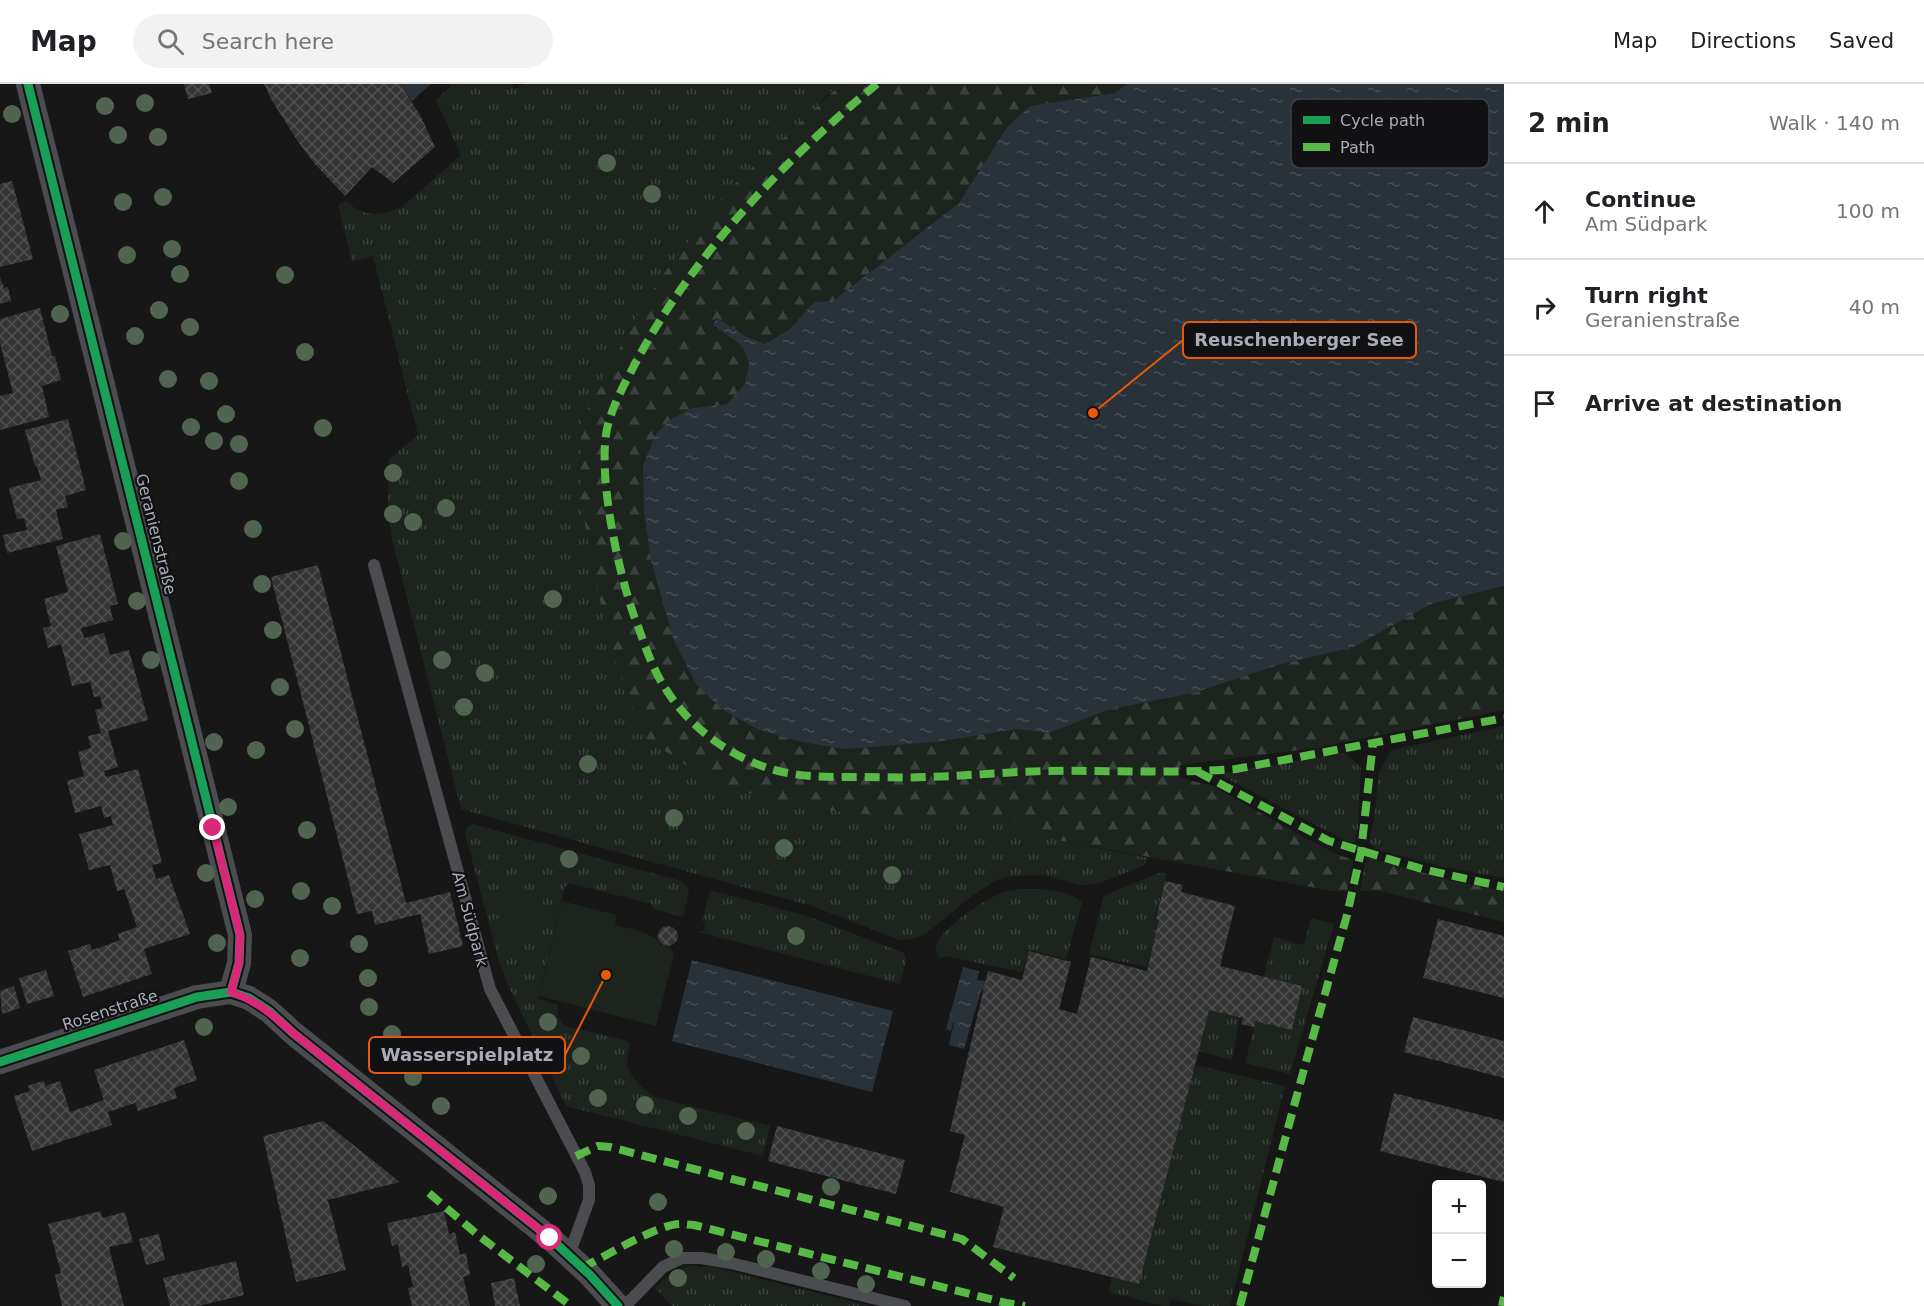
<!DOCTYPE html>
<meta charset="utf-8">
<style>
body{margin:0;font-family:"DejaVu Sans",sans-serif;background:#f2f2f2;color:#202124}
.controls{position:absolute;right:18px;bottom:18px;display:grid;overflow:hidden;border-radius:6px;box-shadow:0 3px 15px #0003}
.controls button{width:54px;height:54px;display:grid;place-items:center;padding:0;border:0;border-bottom:2px solid #e0e0e0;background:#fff;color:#202124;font:30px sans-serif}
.stop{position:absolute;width:18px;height:18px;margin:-14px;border:4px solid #db2777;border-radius:50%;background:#fff}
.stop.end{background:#db2777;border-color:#fff;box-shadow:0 2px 6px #0008}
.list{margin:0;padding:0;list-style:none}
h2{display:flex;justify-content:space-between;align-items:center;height:78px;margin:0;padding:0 24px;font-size:26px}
h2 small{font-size:20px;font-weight:400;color:#757577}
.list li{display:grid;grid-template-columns:39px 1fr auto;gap:18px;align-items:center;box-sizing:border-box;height:96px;padding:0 24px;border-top:2px solid #e0e0e0}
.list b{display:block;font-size:22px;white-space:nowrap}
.list p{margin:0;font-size:20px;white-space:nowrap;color:#757577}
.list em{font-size:20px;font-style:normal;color:#757577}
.icon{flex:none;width:33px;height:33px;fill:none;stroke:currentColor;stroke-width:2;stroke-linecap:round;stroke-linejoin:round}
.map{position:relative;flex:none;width:1504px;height:1222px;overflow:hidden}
header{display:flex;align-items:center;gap:36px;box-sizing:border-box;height:84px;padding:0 30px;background:#fff;border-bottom:2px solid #e0e0e0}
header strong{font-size:28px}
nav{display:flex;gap:33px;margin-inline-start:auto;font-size:21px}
.search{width:420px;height:54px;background:#f2f2f2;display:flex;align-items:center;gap:15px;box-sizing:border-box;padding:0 21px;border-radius:33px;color:#757577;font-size:22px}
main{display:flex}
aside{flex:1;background:#fff}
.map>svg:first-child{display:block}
.grass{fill:url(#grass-tufts)}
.forest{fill:url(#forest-firs)}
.green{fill:#1d241e}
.water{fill:url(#water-ripples)}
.building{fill:url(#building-cross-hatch)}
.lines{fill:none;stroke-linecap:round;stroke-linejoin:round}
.service{stroke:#4b4c50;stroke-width:12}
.minor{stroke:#4b4c50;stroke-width:24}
.quiet{stroke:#58b947;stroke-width:8;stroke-dasharray:15 8;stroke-linecap:butt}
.cycleway-casing{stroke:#111113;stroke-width:13}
.cycleway{stroke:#1a9f57;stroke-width:9}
.tree{fill:#506451}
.route{stroke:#db2777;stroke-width:8}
.labels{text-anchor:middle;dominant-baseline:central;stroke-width:4.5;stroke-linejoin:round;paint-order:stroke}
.street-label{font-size:16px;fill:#a8adb8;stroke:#111113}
.key{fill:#111113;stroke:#3e4045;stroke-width:1.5}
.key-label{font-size:16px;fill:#a8adb8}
.leader{fill:none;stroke:#e8590c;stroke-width:2}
.callout-dot{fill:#e8590c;stroke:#111113;stroke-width:2}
.callout{fill:#111113;stroke:#e8590c;stroke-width:2}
.callout-label{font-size:18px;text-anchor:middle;font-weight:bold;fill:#a8adb8}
</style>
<header>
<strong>Map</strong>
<div class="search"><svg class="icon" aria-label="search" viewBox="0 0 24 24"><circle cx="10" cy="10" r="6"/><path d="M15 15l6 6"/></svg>Search here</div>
<nav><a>Map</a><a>Directions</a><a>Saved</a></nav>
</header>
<main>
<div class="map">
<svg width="1504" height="1222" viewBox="0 0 1504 1222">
<defs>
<pattern id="grass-tufts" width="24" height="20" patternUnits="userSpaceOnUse" patternTransform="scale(1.5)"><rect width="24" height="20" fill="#1d241e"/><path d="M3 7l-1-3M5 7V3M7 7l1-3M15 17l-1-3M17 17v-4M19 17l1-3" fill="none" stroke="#3b413d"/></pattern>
<pattern id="forest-firs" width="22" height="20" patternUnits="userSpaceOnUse" patternTransform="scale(1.5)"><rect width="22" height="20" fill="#1d241e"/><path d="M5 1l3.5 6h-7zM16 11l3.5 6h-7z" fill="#3b413d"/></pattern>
<pattern id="water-ripples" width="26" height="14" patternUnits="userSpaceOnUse" patternTransform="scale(1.5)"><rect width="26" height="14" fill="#2a3239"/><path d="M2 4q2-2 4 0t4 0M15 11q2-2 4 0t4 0" fill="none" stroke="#464d54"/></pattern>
<pattern id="building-cross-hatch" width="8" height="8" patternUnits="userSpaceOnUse" patternTransform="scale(1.5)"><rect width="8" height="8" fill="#353536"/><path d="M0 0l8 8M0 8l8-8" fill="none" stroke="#4f5051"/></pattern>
</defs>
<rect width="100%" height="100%" fill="#171717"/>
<g class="grass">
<path d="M 449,0 L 511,0 L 514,5 L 525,0 L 841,0 L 826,12 L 659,196 L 637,232 L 581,337 L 977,735 L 1015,738 L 1052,755 L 1148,774 L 1145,781 L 1100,799 L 1088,801 L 1078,801 L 1044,791 L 1011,792 L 996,796 L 972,812 L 924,851 L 911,855 L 900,856 L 812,822 L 461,725 L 392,455 L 388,421 L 389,375 L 418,351 L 373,172 L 352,178 L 338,121 L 346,117 C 364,134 381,132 403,122 L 461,71 L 436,16 L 450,3 Z"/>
<polygon points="1504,642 1504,794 1444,783 1378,766 1369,758 1374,736 1379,687 1391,666"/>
<polygon points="1346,669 1361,684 1358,744 1355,758 1348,758 1218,690"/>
<path d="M 472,740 L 681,797 L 689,806 L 683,833 L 654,825 L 651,820 L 569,799 L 565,803 L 538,915 L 558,921 L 557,932 L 565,942 L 628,957 L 630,961 C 629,967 627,974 627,980 C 628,991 646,1008 655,1013 L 770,1042 L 763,1072 L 566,1022 L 507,899 L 498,874 L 465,749 L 467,743 Z"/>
<polygon points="1159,789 1167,790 1154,836 1159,837 1147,883 1089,870 1103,814 1105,811"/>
<path d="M 1018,805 C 1036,805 1070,804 1082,819 L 1066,875 L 1029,866 L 1022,888 L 946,872 L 939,874 C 939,872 936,867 936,865 C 934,849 981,818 995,812 C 1002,808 1010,807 1018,805 Z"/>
<polygon points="710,806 807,832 904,869 906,876 900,900 699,848 699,847 704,847 705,838 702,837"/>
<polygon points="1311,834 1334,840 1290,990 1245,979 1256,937 1292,945 1302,902 1264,893 1274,853 1304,861"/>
<polygon points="1209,926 1240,933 1232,976 1198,967"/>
<polygon points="1195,981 1285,1002 1230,1222 1203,1222 1171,1215 1169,1222 1163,1222 1108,1208 1112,1193 1139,1200"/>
<polygon points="690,1182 712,1183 869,1222 672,1222 655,1204 671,1190"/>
</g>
<g class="forest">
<polygon points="841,0 1127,0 1115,9 1030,22 1007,43 959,119 833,217 814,218 789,246 764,260 744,251 716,234 713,241 742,262 749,278 745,300 727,320 693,324 643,382 644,428 651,476 759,646 798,657 843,665 937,658 1017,645 1049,649 1107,626 1193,609 1278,581 1354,563 1431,520 1504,502 1504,626 1316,664 1180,681 1180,694 1213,702 1305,754 1339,771 1353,776 1347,807 1332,807 1052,755 1015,738 849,729 787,720 712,699 645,653 609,562 580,414 581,337 637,232 659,196 727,107"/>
<polygon points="1370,774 1453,797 1504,807 1504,838 1381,807 1360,807 1365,780"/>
</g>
<g class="green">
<polygon points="538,808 542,810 544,814 539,832 539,843 527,843 526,854 493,849 494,836 502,832 505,815 509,811"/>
<path d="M 562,817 L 617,831 L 615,841 C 630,845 652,847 661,861 L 669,863 L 674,870 L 656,942 L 539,912 Z"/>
</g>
<g class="water">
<polygon points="400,0 431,0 412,17"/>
<polygon points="1127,0 1504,0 1504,502 1431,520 1354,563 1278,581 1193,609 1107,626 1049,649 1017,645 937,658 843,665 798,657 759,646 723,626 696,600 674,557 651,476 644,428 643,382 655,351 671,335 693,324 727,320 745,300 749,278 742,262 713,241 717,234 744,251 764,260 789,246 814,218 833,217 959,119 1007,43 1030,22 1115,9"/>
<polygon points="692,876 893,927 872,1008 672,957"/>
<polygon points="963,883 979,887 977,896 986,897 984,905 981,907 964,965 949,961 954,938 953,938 951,947 946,945"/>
</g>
<g class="building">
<polygon points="184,0 209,0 212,9 188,15"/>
<polygon points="264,0 400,0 420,31 435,63 393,99 372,83 345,112 314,79 299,59 272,17"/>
<polygon points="12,97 33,175 0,183 0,100"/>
<polygon points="0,193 4,204 8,203 11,217 0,220"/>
<polygon points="40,224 52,272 55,272 61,296 42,302 49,333 0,346 0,312 13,309 0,259 0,235"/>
<polygon points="68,335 86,406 65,412 68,423 56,426 63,455 7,469 3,451 27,446 24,434 17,435 9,404 41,396 37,382 35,382 25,346"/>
<polygon points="100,450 118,520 110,522 113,536 81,544 84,554 104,549 110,571 129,566 148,636 108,647 118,683 104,687 106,693 138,685 162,779 152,781 156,795 169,791 190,850 144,865 152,890 83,913 68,867 90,860 92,866 104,862 120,856 118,850 137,843 124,805 117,807 110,781 89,786 79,750 113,741 111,732 104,734 101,722 75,729 67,697 84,692 78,668 91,664 88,652 101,649 95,626 103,624 100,612 94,613 90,598 72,602 61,560 48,564 43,544 51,542 44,515 68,508 56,462"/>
<polygon points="318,481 406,819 450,808 463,862 429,870 420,830 375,841 372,827 357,830 271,493"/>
<polygon points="1165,797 1183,801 1181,808 1235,822 1220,882 1302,902 1292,946 1256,937 1254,943 1241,940 1243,934 1209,926 1139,1200 993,1163 1004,1123 950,1108 965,1051 950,1047 988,887 1022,896 1029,867 1071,878 1059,925 1077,930 1091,873 1147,887 1159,836 1156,835"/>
<polygon points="1438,835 1504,852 1504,914 1423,894"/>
<circle cx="668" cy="852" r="10"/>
<polygon points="46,886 54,912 27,920 19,894"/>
<polygon points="14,902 20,924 2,930 0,907"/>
<polygon points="1413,933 1504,957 1504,994 1404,968"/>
<polygon points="184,956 197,996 174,1004 177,1014 138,1027 135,1019 108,1028 112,1041 32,1067 14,1012 30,1007 28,1002 36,999 44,997 45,1002 60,997 70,1028 104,1016 94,986"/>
<polygon points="1394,1009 1504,1037 1504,1098 1380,1067"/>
<polygon points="323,1037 400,1098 328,1116 346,1186 296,1198 263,1052"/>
<polygon points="777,1042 905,1076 896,1110 768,1077"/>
<polygon points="101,1127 102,1134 125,1128 133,1158 109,1163 124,1222 62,1222 55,1191 61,1189 48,1140"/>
<polygon points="444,1127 449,1150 455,1148 460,1171 466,1169 470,1191 463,1193 470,1222 412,1222 408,1204 413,1203 408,1181 402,1183 398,1160 392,1162 387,1139"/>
<polygon points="159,1150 165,1176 146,1181 139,1155"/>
<polygon points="236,1177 244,1211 198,1222 170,1222 163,1194"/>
<polygon points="514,1194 520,1222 495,1222 491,1199"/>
</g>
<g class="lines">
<g class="service">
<polyline points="374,481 490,905 585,1088 589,1101 589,1116 569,1171"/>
<polyline points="625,1222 663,1183 682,1174 701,1174 731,1179 905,1222"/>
</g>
<g class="minor">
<polyline points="28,0 240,851 239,879 231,908"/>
<polyline points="0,978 197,913 231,908 249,914 269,927 293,949 550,1154 590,1191 618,1222"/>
</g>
<g class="quiet">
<path d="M 877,0 C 784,76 692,172 636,278 C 625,299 612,322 607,345 C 597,393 620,499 639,545 C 644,559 649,574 656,588 C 678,632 716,665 762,682 C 794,694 827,693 860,693 C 882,693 904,694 926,693 C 966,692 1005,688 1045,687 C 1109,686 1172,690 1236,685 L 1504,634"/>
<polyline points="1198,688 1329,757 1422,785 1504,803"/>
<polyline points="576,1072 598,1062 610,1063 962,1155 1014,1194"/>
<polyline points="429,1109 478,1151 571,1222"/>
<path d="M 582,1184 C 604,1173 658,1140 680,1140 C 684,1140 689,1141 694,1141 L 1006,1219 L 1025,1222"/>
<polyline points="1240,1222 1307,974 1347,831 1361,768 1373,659"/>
<polyline points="1502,1222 1504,1213"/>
</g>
<g class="cycleway-casing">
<g id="cycleway">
<polyline points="28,0 240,851 239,879 231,908"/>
<polyline points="0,978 197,913 231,908 249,914 269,927 293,949 550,1154 590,1191 618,1222"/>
</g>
</g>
<use href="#cycleway" class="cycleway"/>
</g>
<g class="tree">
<circle cx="145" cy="19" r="9"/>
<circle cx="105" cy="22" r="9"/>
<circle cx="12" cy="30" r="9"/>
<circle cx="118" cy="51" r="9"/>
<circle cx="158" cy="53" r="9"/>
<circle cx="607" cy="79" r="9"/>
<circle cx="652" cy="110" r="9"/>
<circle cx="163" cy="113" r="9"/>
<circle cx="123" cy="118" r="9"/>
<circle cx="172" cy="165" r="9"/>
<circle cx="127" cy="171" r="9"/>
<circle cx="180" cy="190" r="9"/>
<circle cx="285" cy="191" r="9"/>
<circle cx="159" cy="226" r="9"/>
<circle cx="60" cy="230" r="9"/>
<circle cx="190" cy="243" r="9"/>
<circle cx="135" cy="252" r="9"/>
<circle cx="305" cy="268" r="9"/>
<circle cx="168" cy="295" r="9"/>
<circle cx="209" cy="297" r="9"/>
<circle cx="226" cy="330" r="9"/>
<circle cx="191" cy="343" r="9"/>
<circle cx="323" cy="344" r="9"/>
<circle cx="214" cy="357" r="9"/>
<circle cx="239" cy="360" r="9"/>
<circle cx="393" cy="389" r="9"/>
<circle cx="239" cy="397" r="9"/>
<circle cx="446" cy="424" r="9"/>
<circle cx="393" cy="430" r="9"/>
<circle cx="413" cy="438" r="9"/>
<circle cx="253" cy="445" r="9"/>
<circle cx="123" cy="457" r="9"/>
<circle cx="262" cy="500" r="9"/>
<circle cx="553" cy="515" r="9"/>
<circle cx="137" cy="517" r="9"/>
<circle cx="273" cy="546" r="9"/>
<circle cx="151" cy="576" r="9"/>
<circle cx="442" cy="576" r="9"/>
<circle cx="485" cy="589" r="9"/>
<circle cx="280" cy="603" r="9"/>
<circle cx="464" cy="623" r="9"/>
<circle cx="295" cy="645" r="9"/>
<circle cx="214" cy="658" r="9"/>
<circle cx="256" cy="666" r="9"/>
<circle cx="588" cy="680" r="9"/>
<circle cx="228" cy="723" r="9"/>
<circle cx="674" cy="734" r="9"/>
<circle cx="307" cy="746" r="9"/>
<circle cx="784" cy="764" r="9"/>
<circle cx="569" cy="775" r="9"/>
<circle cx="206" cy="789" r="9"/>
<circle cx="892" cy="791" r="9"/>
<circle cx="301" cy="807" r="9"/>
<circle cx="255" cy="815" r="9"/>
<circle cx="332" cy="822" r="9"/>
<circle cx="796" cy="852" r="9"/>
<circle cx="217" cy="859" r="9"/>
<circle cx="359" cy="860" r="9"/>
<circle cx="300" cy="874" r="9"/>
<circle cx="368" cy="894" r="9"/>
<circle cx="369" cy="923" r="9"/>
<circle cx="548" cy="938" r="9"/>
<circle cx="204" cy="943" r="9"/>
<circle cx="392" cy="950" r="9"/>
<circle cx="581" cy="972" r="9"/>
<circle cx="413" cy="993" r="9"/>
<circle cx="598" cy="1014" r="9"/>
<circle cx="645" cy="1021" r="9"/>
<circle cx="441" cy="1022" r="9"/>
<circle cx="688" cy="1032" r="9"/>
<circle cx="746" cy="1047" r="9"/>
<circle cx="831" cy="1103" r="9"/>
<circle cx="548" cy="1112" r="9"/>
<circle cx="658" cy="1118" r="9"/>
<circle cx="674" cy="1165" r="9"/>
<circle cx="726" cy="1168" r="9"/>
<circle cx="766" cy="1175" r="9"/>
<circle cx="536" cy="1180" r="9"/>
<circle cx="821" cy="1187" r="9"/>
<circle cx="678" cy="1194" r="9"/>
<circle cx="866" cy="1200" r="9"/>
</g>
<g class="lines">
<path class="route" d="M 213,744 L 240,851 L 239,879 L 231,908 C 258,917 273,931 293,949 L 550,1154"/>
</g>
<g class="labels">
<g class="street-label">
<text transform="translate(156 450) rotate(76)">Geranienstraße</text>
<text transform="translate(470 835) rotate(75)">Am Südpark</text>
<text transform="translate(110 926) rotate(-18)">Rosenstraße</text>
</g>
</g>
<rect x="1291" y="15" width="198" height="69" rx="9" class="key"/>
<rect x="1303" y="32" width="27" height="8" fill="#1a9f57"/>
<rect x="1303" y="59" width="27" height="8" fill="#58b947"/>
<g class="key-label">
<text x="1340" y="42">Cycle path</text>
<text x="1340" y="69">Path</text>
</g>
<path class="leader" d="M1093 329L1183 256M606 891L565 971"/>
<g class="callout-dot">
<circle cx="1093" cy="329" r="6"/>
<circle cx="606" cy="891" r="6"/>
</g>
<g class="callout">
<rect x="1183" y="238" width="233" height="36" rx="6"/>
<rect x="369" y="953" width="196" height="36" rx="6"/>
</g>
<g class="callout-label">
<text x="1299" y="262">Reuschenberger See</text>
<text x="467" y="977">Wasserspielplatz</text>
</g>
</svg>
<div class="controls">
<button>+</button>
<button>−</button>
</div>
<div class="stop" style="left:550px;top:1154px"></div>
<div class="stop end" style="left:213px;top:744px"></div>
</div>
<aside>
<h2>2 min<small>Walk · 140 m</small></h2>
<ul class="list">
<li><svg class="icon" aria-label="ahead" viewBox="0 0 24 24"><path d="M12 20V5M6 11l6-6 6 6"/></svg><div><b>Continue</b><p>Am Südpark</p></div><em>100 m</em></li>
<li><svg class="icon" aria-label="right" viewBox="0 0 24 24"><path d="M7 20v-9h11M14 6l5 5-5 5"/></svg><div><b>Turn right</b><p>Geranienstraße</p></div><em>40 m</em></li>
<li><svg class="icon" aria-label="arrive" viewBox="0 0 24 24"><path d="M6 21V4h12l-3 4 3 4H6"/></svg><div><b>Arrive at destination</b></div></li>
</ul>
</aside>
</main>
